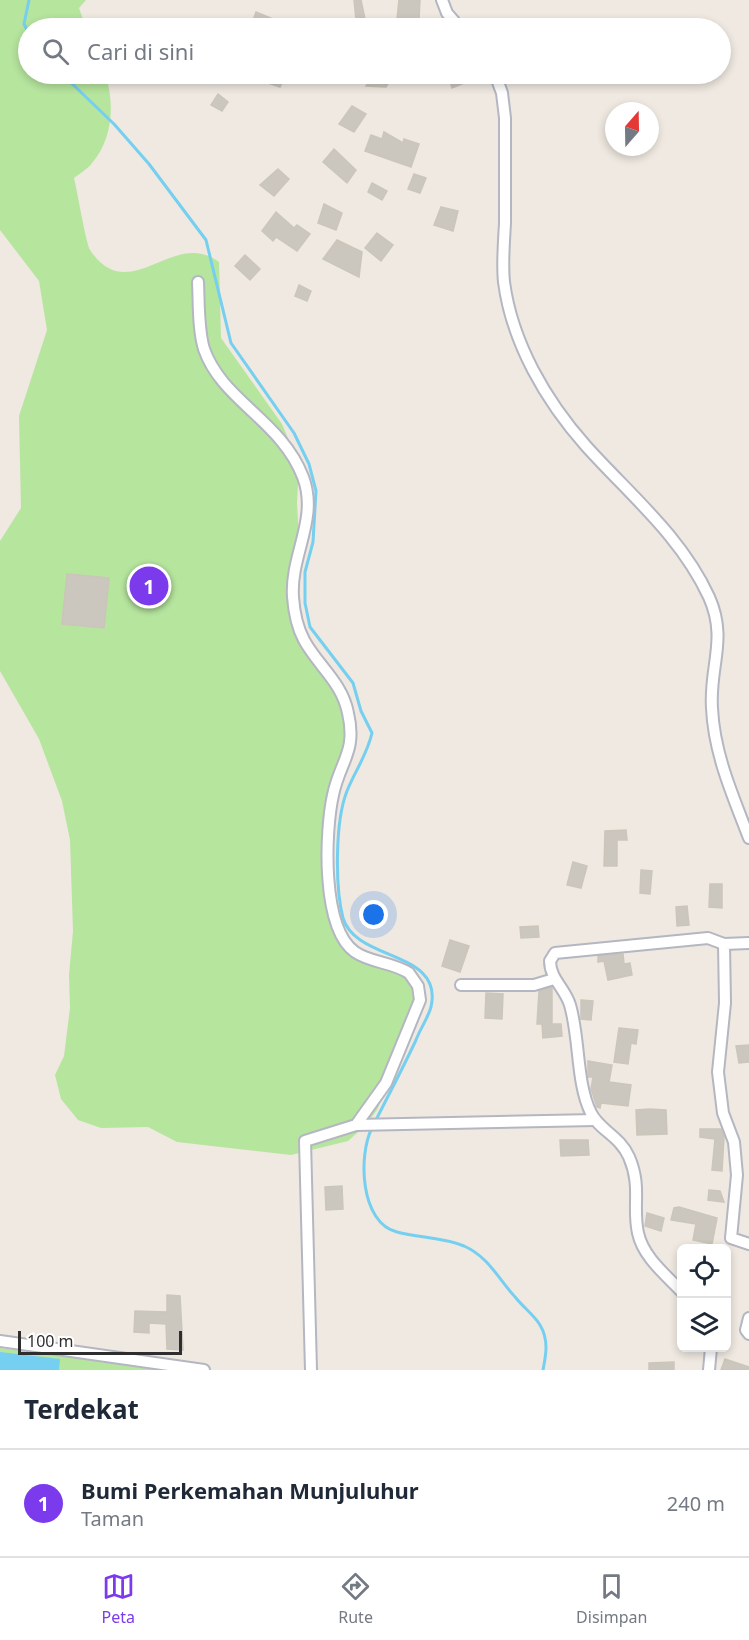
<!DOCTYPE html>
<html lang="id">
<style>
body{margin:0;font-family:"Noto Sans",sans-serif;background:#f2f2f3;color:#1f2937}
.controls{position:absolute;right:18px;bottom:18px;display:grid;overflow:hidden;border-radius:9px;box-shadow:0 3px 9px #0003}
.controls button{width:54px;height:54px;display:grid;place-items:center;padding:0;border:0;border-bottom:2px solid #e0e1e3;background:#fff;color:#1f2937;font:30px sans-serif}
.compass{position:absolute;left:605px;top:102px;width:54px;height:54px;border-radius:50%;background:#fff;box-shadow:0 3px 9px #0003;rotate:20deg}
.scale{position:absolute;left:18px;bottom:15px;width:164px;box-sizing:border-box;padding-left:6px;border:3px solid #2e2e2e;border-top:0;font-size:16px;line-height:21px;white-space:nowrap;color:#2e2e2e;-webkit-text-stroke:4px #fff;paint-order:stroke}
.you{position:absolute;left:374px;top:915px;width:21px;height:21px;margin:-15px;border:4px solid #fff;border-radius:50%;background:#1a73e8;box-shadow:0 0 0 9px #1a73e833}
.badge{display:grid;place-items:center;width:39px;height:39px;border-radius:50%;background:#7c3aed;color:#fff;font-size:20px;font-weight:700}
.pin{position:absolute;translate:-50% -50%;border:3px solid #fff;box-shadow:0 2px 6px #0006}
.list{margin:0;padding:0;list-style:none}
h2{display:flex;justify-content:space-between;align-items:center;height:78px;margin:0;padding:0 24px;font-size:26px}
h2 small{font-size:20px;font-weight:400;color:#747a83}
.list li{display:grid;grid-template-columns:39px 1fr auto;gap:18px;align-items:center;box-sizing:border-box;height:108px;padding:0 24px;border-top:2px solid #e0e1e3}
.list b{display:block;font-size:22px;white-space:nowrap}
.list p{margin:0;font-size:20px;white-space:nowrap;color:#747a83}
.list em{font-size:20px;font-style:normal;color:#747a83}
.icon{flex:none;width:33px;height:33px;fill:none;stroke:currentColor;stroke-width:2;stroke-linecap:round;stroke-linejoin:round}
.map{position:relative;flex:none;width:749px;height:1370px;overflow:hidden}
.search{position:absolute;background:#fff;box-shadow:0 3px 9px #0003;left:18px;right:18px;top:18px;height:66px;display:flex;align-items:center;gap:15px;box-sizing:border-box;padding:0 21px;border-radius:33px;color:#747a83;font-size:22px}
.sheet{height:186px;background:#fff}
nav{display:flex;justify-content:space-around;align-items:center;box-sizing:border-box;height:84px;border-top:2px solid #e0e1e3;background:#fff;font-size:16px;color:#747a83}
nav a{display:grid;justify-items:center;gap:3px}
nav .on{color:#7c3aed}
.map>svg:first-child{display:block}
.green{fill:#b6e59e}
.water{fill:#75cff0}
.lines{fill:none;stroke-linecap:round;stroke-linejoin:round}
.stream{stroke:#75cff0;stroke-width:3}
.building{fill:#cbc7bf;stroke:#cbc5ba;stroke-width:1.5}
.minor-casing{stroke:#b4b7c1;stroke-width:14}
.minor{stroke:#fff;stroke-width:10}
</style>
<div class="map">
<svg width="749" height="1370" viewBox="0 0 749 1370">
<rect width="100%" height="100%" fill="#efe9e1"/>
<g class="green">
<path d="M 0,0 L 86,0 L 79,8 L 86,28 L 28,28 L 28,74 L 105,74 C 115,102 113,139 92,163 C 88,169 80,173 74,178 C 77,190 86,243 90,250 C 130,309 173,227 219,262 L 221,338 L 282,424 L 299,464 L 297,503 L 300,560 L 295,611 L 312,656 L 354,719 L 327,824 L 324,889 L 342,940 L 414,982 L 420,1005 L 386,1090 L 377,1110 L 365,1126 L 348,1141 L 291,1155 L 177,1142 L 148,1127 L 101,1128 L 78,1120 L 61,1099 L 55,1075 L 64,1056 L 70,1008 L 69,975 L 73,931 L 70,840 L 62,801 L 39,739 L 0,671 L 0,541 L 21,508 L 19,416 L 47,330 L 39,281 L 0,230 Z"/>
<polygon points="0,1348 149,1368 162,1370 0,1370"/>
</g>
<polygon class="water" points="0,1352 60,1359 59,1370 0,1370"/>
<g class="lines">
<g class="stream">
<polyline points="28,32 24,24 29,0"/>
<path d="M 62,74 L 114,124 L 149,164 L 206,240 L 231,343 L 294,433 L 309,464 L 316,491 L 313,542 L 305,572 L 305,603 L 310,627 L 353,683 L 361,711 L 372,733 C 367,755 355,771 347,791 C 335,821 335,887 343,918 C 356,962 444,950 431,1007 C 428,1018 420,1029 416,1040 C 403,1068 389,1094 375,1122"/>
<path d="M 372,1128 C 358,1155 360,1223 397,1232 C 419,1238 442,1237 464,1246 C 489,1257 499,1280 516,1298 C 523,1307 535,1316 540,1325 C 549,1340 546,1355 543,1370"/>
</g>
</g>
<g class="building">
<polygon points="354,0 361,0 365,19 356,20"/>
<polygon points="399,0 420,0 419,19 397,19"/>
<polygon points="256,12 275,20 271,28 251,26"/>
<polygon points="265,74 286,74 280,87 262,81"/>
<polygon points="373,74 381,74 393,75 386,87 366,86"/>
<polygon points="448,74 486,74 452,88"/>
<polygon points="218,94 228,102 222,111 211,105"/>
<polygon points="352,106 366,114 354,132 339,124"/>
<polygon points="384,132 403,143 404,139 419,144 411,167 365,151 371,135 382,139"/>
<polygon points="334,149 356,170 347,183 323,162"/>
<polygon points="278,169 289,179 274,196 260,185"/>
<polygon points="414,174 426,178 420,193 408,189"/>
<polygon points="372,183 387,191 382,200 368,192"/>
<polygon points="324,204 342,213 336,230 318,223"/>
<polygon points="441,207 458,211 453,231 434,225"/>
<polygon points="276,212 294,228 297,225 310,234 297,251 276,237 273,241 262,231"/>
<polygon points="377,233 393,245 381,261 365,248"/>
<polygon points="337,240 362,252 359,277 323,259"/>
<polygon points="245,255 260,269 250,280 235,266"/>
<polygon points="299,285 311,291 307,301 295,296"/>
<polygon points="67,574 109,578 104,628 62,624"/>
<polygon points="626,830 627,840 617,840 617,866 604,866 605,831"/>
<polygon points="573,862 587,866 581,888 567,885"/>
<polygon points="641,870 652,871 650,894 640,893"/>
<polygon points="710,884 722,884 722,908 709,907"/>
<polygon points="687,906 689,925 677,926 676,907"/>
<polygon points="538,926 539,937 521,938 520,927"/>
<polygon points="450,940 469,946 460,972 442,966"/>
<polygon points="623,954 624,964 630,963 632,975 608,980 604,961 598,962 598,956"/>
<polygon points="552,987 552,1024 561,1024 562,1036 543,1038 542,1024 537,1024 539,991"/>
<polygon points="486,993 503,994 502,1019 485,1018"/>
<polygon points="581,1000 593,1001 591,1020 581,1019"/>
<polygon points="619,1028 638,1030 636,1044 631,1043 628,1064 614,1062"/>
<polygon points="749,1045 749,1062 739,1063 736,1046"/>
<polygon points="588,1061 612,1065 609,1082 631,1085 628,1106 601,1103 600,1108 597,1107 591,1089 593,1077 588,1077"/>
<polygon points="650,1109 666,1110 667,1134 637,1135 636,1110"/>
<polygon points="700,1129 721,1129 724,1137 722,1171 712,1170 715,1139 700,1137"/>
<polygon points="560,1140 588,1140 589,1155 561,1156"/>
<polygon points="342,1186 343,1209 326,1210 325,1187"/>
<polygon points="709,1190 720,1191 724,1202 708,1200"/>
<polygon points="679,1207 717,1218 712,1244 693,1240 696,1224 671,1220 674,1208"/>
<polygon points="647,1213 664,1218 661,1231 645,1226"/>
<polygon points="167,1295 180,1296 183,1350 167,1349 166,1324 149,1323 149,1333 134,1332 135,1311 167,1312"/>
<polygon points="725,1359 749,1367 749,1370 721,1370"/>
<polygon points="674,1362 674,1370 649,1370 649,1363"/>
</g>
<g class="lines">
<g class="minor-casing">
<g id="minor">
<polyline points="442,0 447,13 460,28"/>
<path d="M 495,74 L 502,93 L 505,118 C 505,153 505,188 505,223 C 504,242 502,263 504,282 C 512,343 546,401 586,446 C 630,495 681,536 709,597 C 728,639 709,667 712,708 C 714,754 733,796 749,838"/>
<path d="M 198,282 C 199,303 198,329 204,349 C 222,401 281,420 303,477 C 319,519 290,555 293,597 C 294,611 297,627 304,640 C 318,666 342,682 348,713 C 357,752 340,761 333,795 C 325,831 321,928 355,952 C 371,963 392,962 409,973 L 418,986 L 420,1000 L 386,1083 L 356,1125 L 305,1141 L 311,1370"/>
<polyline points="749,943 724,944 725,1003 718,1072 723,1113 734,1142 737,1175 731,1238 749,1244"/>
<polyline points="461,985 534,985 554,979"/>
<polyline points="356,1125 595,1120"/>
<path d="M 682,1292 C 666,1275 643,1257 638,1233 C 632,1206 642,1187 629,1157 C 620,1136 599,1130 591,1113 C 576,1083 580,1039 570,1005 C 565,988 550,979 550,961 L 555,953 L 708,938 L 724,944"/>
<polyline points="749,1318 746,1330 749,1334"/>
<polyline points="0,1341 204,1370"/>
<polyline points="709,1370 711,1348"/>
</g>
</g>
<use href="#minor" class="minor"/>
</g>
</svg>
<div class="controls">
<button><svg class="icon" aria-label="locate" viewBox="0 0 24 24"><circle cx="12" cy="12" r="6"/><path d="M12 2v4M12 18v4M2 12h4M18 12h4"/></svg></button>
<button><svg class="icon" aria-label="layers" viewBox="0 0 24 24"><path d="M12 4l9 5-9 5-9-5zM3 14l9 5 9-5"/></svg></button>
</div>
<svg class="compass" viewBox="-18 -18 36 36"><path d="M0-13l5 13h-10z" fill="#e53935"/><path d="M0 13l5-13h-10z" fill="#747a83"/></svg>
<div class="scale">100 m</div>
<div class="you"></div>
<div class="pin badge" style="left:149px;top:586px">1</div>
<div class="search"><svg class="icon" aria-label="search" viewBox="0 0 24 24"><circle cx="10" cy="10" r="6"/><path d="M15 15l6 6"/></svg>Cari di sini</div>
</div>
<section class="sheet">
<h2>Terdekat<small></small></h2>
<ul class="list">
<li><span class="badge">1</span><div><b>Bumi Perkemahan Munjuluhur</b><p>Taman</p></div><em>240 m</em></li>
</ul>
</section>
<nav>
<a class="on"><svg class="icon" aria-label="map" viewBox="0 0 24 24"><path d="M3 6l6-2 6 2 6-2v14l-6 2-6-2-6 2zM9 4v14M15 6v14"/></svg>Peta</a>
<a><svg class="icon" aria-label="directions" viewBox="0 0 24 24"><path d="M12 3l9 9-9 9-9-9zM9 14v-3h6M13 9l2 2-2 2"/></svg>Rute</a>
<a><svg class="icon" aria-label="saved" viewBox="0 0 24 24"><path d="M7 4h10v16l-5-4-5 4z"/></svg>Disimpan</a>
</nav>
